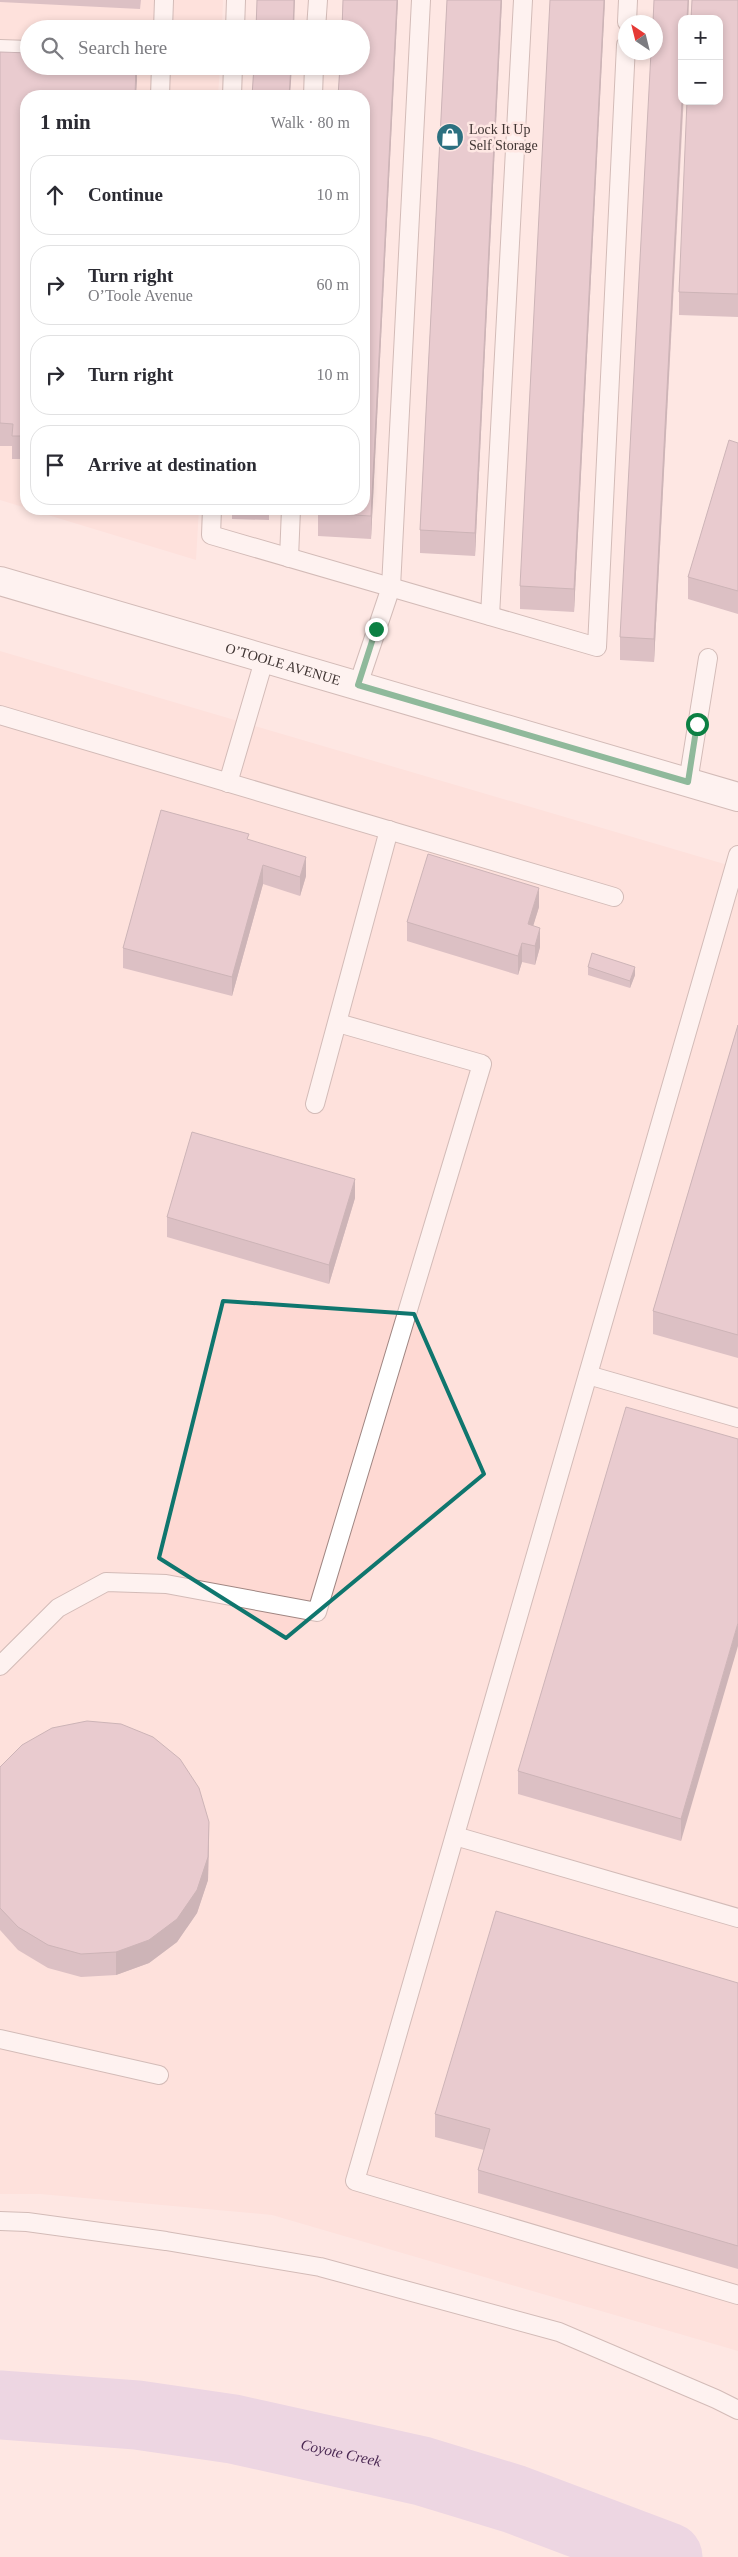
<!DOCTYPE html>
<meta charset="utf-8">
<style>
body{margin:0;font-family:Georgia,serif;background:#f7f7f7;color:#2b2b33}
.controls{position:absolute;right:15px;top:15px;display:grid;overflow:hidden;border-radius:10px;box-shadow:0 2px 8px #0003}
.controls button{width:45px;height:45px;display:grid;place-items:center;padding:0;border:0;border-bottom:1px solid #e1e1e2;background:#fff;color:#2b2b33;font:25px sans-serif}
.compass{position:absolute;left:618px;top:15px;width:45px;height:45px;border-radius:50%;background:#fff;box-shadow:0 2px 8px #0003;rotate:325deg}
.stop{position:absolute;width:15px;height:15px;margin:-11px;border:4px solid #0b8043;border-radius:50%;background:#fff}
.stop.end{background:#0b8043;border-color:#fff;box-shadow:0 1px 5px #0008}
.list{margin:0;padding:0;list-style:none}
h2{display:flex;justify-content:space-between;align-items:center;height:65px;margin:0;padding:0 20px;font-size:21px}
h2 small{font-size:16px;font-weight:400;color:#7c7c81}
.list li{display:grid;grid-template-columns:32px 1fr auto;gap:15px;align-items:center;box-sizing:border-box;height:80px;margin:0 10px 10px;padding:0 10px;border:1px solid #e1e1e2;border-radius:20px}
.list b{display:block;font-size:19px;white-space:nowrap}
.list p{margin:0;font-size:16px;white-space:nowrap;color:#7c7c81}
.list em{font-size:16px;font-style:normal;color:#7c7c81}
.icon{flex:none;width:28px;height:28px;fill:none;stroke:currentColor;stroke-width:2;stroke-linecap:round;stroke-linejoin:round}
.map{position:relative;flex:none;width:738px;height:2557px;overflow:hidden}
.search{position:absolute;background:#fff;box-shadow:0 2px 8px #0003;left:20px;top:20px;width:350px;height:55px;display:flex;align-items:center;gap:12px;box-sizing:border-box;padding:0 18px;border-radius:28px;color:#7c7c81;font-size:19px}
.panel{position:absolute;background:#fff;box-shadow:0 2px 8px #0003;left:20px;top:90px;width:350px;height:425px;border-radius:20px}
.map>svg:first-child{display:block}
.built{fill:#fed9d3}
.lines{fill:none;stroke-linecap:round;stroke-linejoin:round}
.river{stroke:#dac0e0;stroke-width:69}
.service-casing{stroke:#a08682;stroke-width:20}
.tertiary-casing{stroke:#a08682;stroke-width:30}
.service{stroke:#fff;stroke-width:18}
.tertiary{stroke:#fff;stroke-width:28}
.wall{fill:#b4909d}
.shaded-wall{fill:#927680}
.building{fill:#d1a8b7;stroke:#927680}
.route{stroke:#0b8043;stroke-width:6}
.marked{fill:none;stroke:#0f766e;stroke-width:4;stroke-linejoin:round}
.labels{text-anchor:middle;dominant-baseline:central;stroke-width:5;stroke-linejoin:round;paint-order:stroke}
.poi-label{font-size:14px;fill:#3f3432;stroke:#fee7e3;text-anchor:start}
.street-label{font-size:14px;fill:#3f3432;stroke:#fee7e3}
.water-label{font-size:15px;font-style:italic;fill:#4a2852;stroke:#fee7e3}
</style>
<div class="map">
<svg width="738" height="2557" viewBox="0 0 738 2557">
<rect width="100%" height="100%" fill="#fee7e3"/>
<g class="built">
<polygon points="0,0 223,0 222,29 29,29 29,66 220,66 218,96 26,96 26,508 0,500"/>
<polygon points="28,509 199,509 196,560"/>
<polygon points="0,651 738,868 738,2351 272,2215 40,2194 0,2194"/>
</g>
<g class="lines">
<path class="river" id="s1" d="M 0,2405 L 137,2415 L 233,2429 L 422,2471 L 514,2499 L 668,2557"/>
<g class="service-casing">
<g id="service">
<polyline points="627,22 628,0"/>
<polyline points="163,29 164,0"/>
<polyline points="235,29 236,0"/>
<polyline points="316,29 318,0"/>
<polyline points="0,49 29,50"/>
<polyline points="160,96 161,66"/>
<polyline points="232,96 233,66"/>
<polyline points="313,96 314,66"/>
<polyline points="212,509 211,535 597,647 626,45"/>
<polyline points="289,558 291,509"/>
<polyline points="490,616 523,0"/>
<polyline points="358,685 391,587 421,0"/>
<polyline points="0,715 614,897"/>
<polyline points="688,782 708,658"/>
<polyline points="228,783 265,657"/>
<polyline points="738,855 355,2181 738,2295"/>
<polyline points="315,1104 389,830"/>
<polyline points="588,1375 738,1418"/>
<polyline points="0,1666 58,1608 106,1582 166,1584 317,1612 482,1064 338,1023"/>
<polyline points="455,1836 738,1918"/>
<polyline points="0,2039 159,2075"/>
<polyline points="0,2221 27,2222 166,2241 320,2267 559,2332 716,2399 738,2410"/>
</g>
</g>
<g class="tertiary-casing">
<g id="tertiary">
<path id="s2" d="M 0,581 L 738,797"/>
</g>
</g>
<use href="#service" class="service"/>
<use href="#tertiary" class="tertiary"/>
</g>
<g class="wall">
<polygon points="0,0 141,0 140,9 0,2"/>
<polygon points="343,0 398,0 371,539 318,536 318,509"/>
<polygon points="447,0 502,0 475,556 420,553 420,530"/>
<polygon points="605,0 574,612 520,609 520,586"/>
<polygon points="689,0 654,662 620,660 620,637"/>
<polygon points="738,0 738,317 679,315 679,292"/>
<polygon points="0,52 137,66 137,81 26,96 26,459 12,459 12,446 0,446"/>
<polygon points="738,443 738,614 688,599 688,577"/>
<polygon points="232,509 269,509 269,520 232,519"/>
<polygon points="249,840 306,876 300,896 263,884 232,996 123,968 123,948"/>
<polygon points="539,907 533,925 540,947 535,965 522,962 518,975 407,941 407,922"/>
<polygon points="588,967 635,975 630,988 588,975"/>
<polygon points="738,1025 738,1358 653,1334 653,1311"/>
<polygon points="355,1198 329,1284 167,1237 167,1217"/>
<polygon points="738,1439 681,1841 518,1794 518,1771"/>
<polygon points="0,1767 209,1845 208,1880 197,1913 177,1942 149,1963 116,1975 81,1977 48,1968 18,1950 0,1930"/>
<polygon points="738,1983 738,2269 478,2193 478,2170 484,2150 435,2137 435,2114"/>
</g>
<g class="shaded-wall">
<polygon points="294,0 295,0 294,29 293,29"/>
<polygon points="397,0 398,0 371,539 371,516"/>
<polygon points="501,0 502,0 475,556 475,533"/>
<polygon points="604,0 605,0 574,612 574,589"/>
<polygon points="688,0 689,0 688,19 687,19"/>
<polygon points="136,66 137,81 136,96 135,96"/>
<polygon points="291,66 292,66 290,96 289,96"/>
<polygon points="682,101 683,101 654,662 654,639"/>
<polygon points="306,857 306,876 300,896 300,877"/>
<polygon points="263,865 263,884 232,996 232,977"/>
<polygon points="539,888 539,907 528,943 528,924"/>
<polygon points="540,928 540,947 535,965 535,946"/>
<polygon points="522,943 522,962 518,975 518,956"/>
<polygon points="635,967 635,975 630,988 630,981"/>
<polygon points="355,1179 355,1198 329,1284 329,1265"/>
<polygon points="738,1623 738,1646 681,1841 681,1819"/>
<polygon points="209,1822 208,1880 197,1913 177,1942 149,1963 116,1975 116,1952"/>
</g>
<g class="building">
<polygon points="257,0 294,0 293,29 256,29"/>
<polygon points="343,0 397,0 371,516 318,513 318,509 364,509 364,96 338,96 340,66 361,66 361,29 342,29"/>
<polygon points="447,0 501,0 475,533 420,530"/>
<polygon points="550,0 604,0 574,589 520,586"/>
<polygon points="654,0 688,0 687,19 682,19 682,101 654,639 620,637 651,52 656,52 656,22 653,22"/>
<polygon points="692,0 738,0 738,294 679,292 687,101 719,101 719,19 691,19"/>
<polygon points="0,52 29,53 29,66 136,66 135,96 26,96 26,436 12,436 13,424 0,423"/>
<polygon points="254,66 291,66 289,96 252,96"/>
<polygon points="729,440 738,443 738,591 688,577"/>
<polygon points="161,810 249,834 247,839 306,857 300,877 263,865 232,977 123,948"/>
<polygon points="428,854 539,888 528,924 540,928 535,946 522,943 518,956 407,922"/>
<polygon points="592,953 635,967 630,981 588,967"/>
<polygon points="738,1025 738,1335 653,1311"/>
<polygon points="192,1132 355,1179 329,1265 167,1217"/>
<polygon points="626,1407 738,1439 738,1623 681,1819 518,1771"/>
<polygon points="87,1721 121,1724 153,1737 180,1759 199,1788 209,1822 208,1857 197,1890 177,1919 149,1940 116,1952 81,1954 48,1945 18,1927 0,1908 0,1767 22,1745 52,1728"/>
<polygon points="496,1911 738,1983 738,2246 478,2170 490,2129 435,2114"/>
</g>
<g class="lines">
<polyline class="route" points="376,629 358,685 688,782 697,724"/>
</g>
<path d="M0 0H738V2557H0ZM 223,1301 L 414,1314 L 484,1474 L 286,1638 L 159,1558 Z" fill="#fee7e3" fill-opacity=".55" fill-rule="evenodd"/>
<path class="marked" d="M 223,1301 L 414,1314 L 484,1474 L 286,1638 L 159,1558 Z"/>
<defs>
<g id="shop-disc" transform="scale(1.4375)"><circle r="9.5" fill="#2c7080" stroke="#fee7e3"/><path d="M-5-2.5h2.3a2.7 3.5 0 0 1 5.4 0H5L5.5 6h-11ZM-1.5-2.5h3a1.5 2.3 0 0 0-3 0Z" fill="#fff"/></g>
</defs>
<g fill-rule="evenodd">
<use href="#shop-disc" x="450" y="137"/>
</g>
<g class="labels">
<g class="poi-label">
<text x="469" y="129">Lock It Up<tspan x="469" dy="16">Self Storage</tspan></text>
</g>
<g class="street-label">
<text stroke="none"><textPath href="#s2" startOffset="295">O’TOOLE AVENUE</textPath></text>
</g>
<g class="water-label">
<text stroke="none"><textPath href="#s1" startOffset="345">Coyote Creek</textPath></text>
</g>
</g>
</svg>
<div class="controls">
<button>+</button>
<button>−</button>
</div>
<svg class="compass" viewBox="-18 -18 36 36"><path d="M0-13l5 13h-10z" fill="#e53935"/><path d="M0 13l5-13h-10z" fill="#7c7c81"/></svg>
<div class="stop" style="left:697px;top:724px"></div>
<div class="stop end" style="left:376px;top:629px"></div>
<div class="search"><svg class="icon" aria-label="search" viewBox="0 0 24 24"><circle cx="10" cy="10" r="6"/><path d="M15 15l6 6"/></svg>Search here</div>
<section class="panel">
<h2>1 min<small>Walk · 80 m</small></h2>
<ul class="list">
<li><svg class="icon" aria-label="ahead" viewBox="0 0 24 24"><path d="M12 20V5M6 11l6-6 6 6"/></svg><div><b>Continue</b></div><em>10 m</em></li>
<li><svg class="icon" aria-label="right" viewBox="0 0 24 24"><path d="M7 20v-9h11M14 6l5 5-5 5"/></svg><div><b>Turn right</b><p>O’Toole Avenue</p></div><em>60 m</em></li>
<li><svg class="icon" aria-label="right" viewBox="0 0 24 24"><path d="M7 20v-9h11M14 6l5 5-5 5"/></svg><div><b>Turn right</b></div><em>10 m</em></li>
<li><svg class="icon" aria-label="arrive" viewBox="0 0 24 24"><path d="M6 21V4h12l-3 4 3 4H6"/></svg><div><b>Arrive at destination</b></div></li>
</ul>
</section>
</div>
